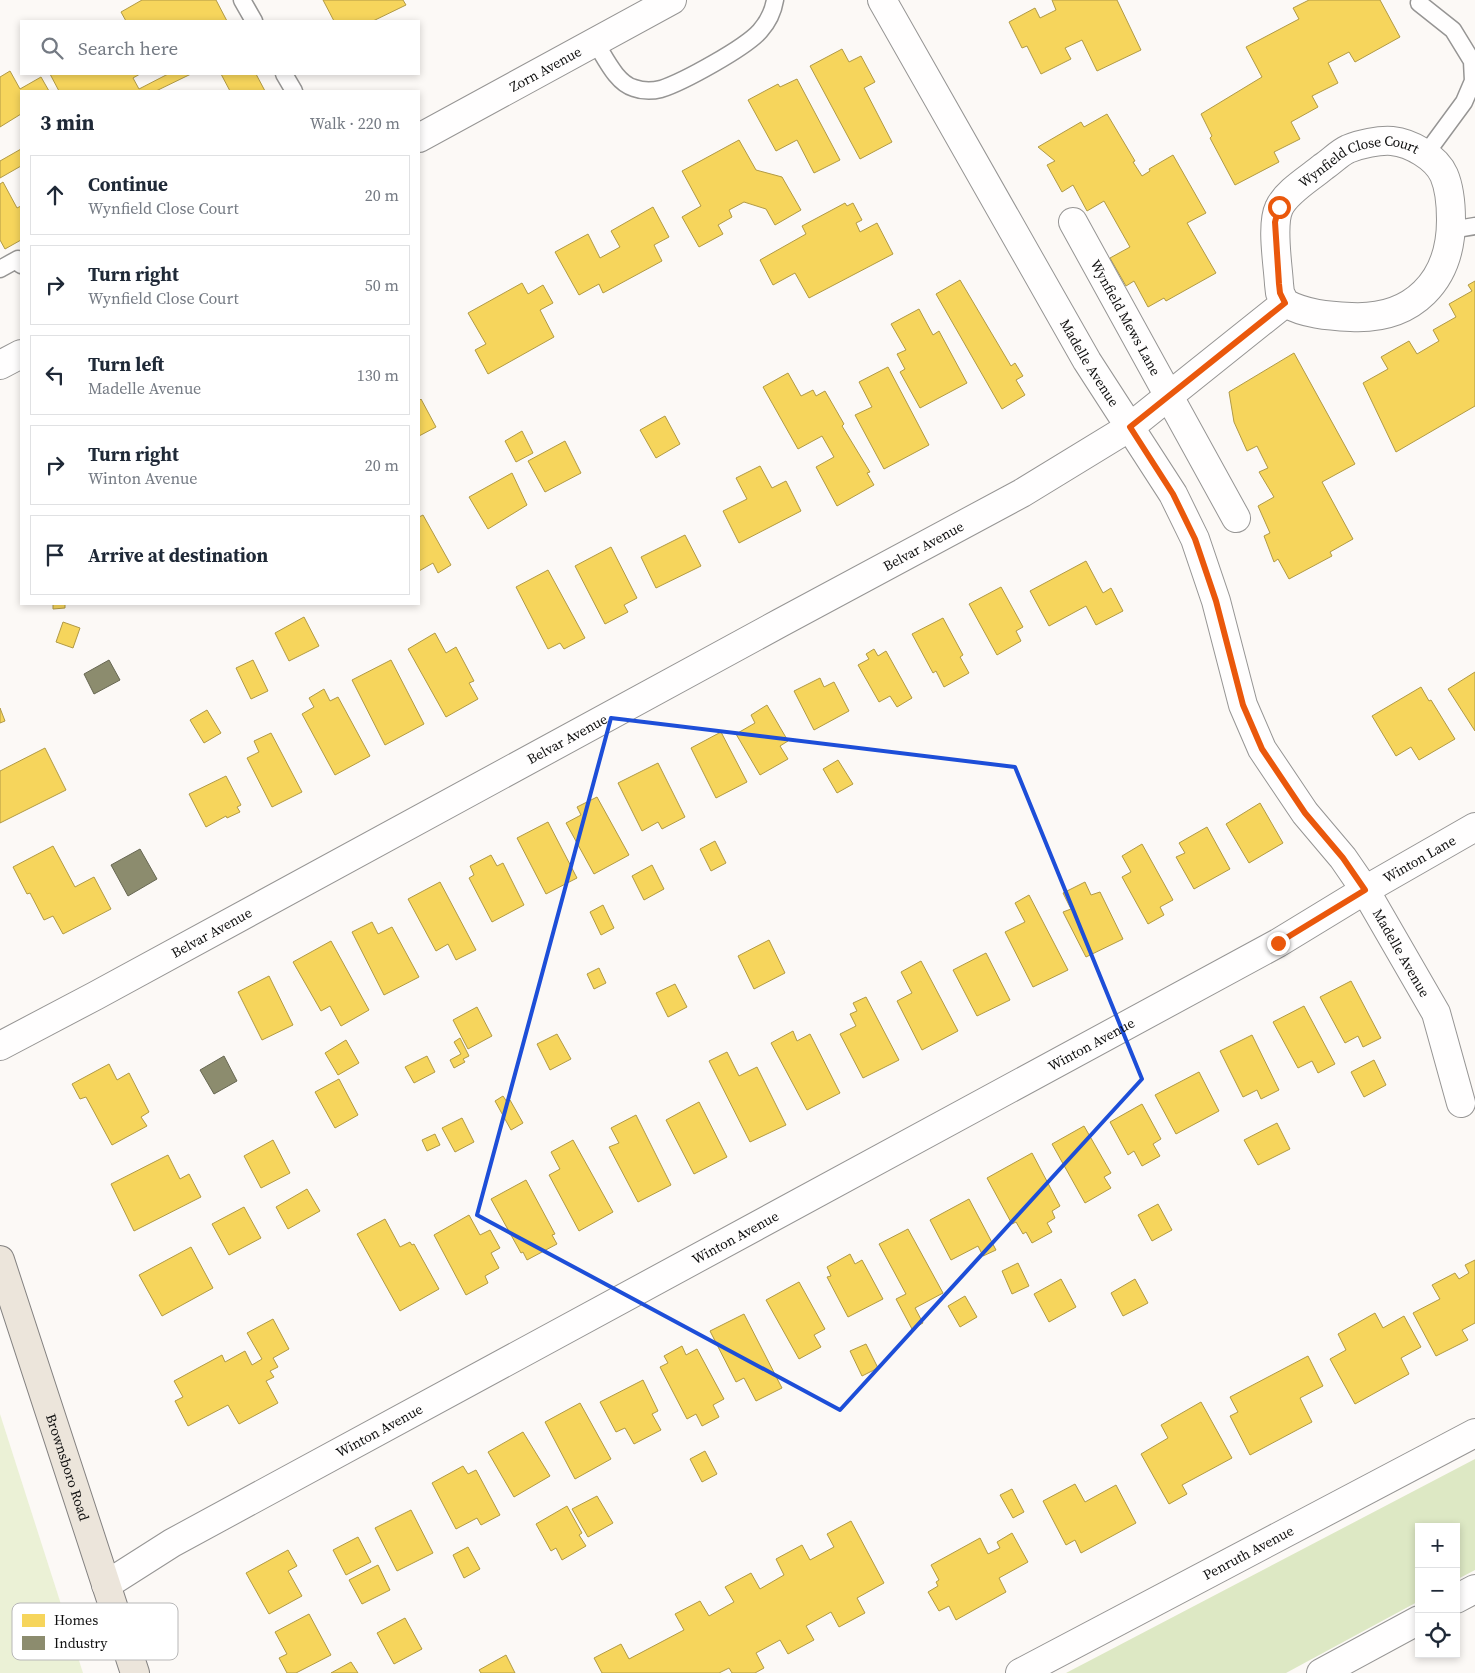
<!DOCTYPE html>
<meta charset="utf-8">
<style>
body{margin:0;font-family:"Source Serif 4",serif;background:#f6f6f7;color:#1f2937}
.controls{position:absolute;right:15px;bottom:15px;display:grid;overflow:hidden;border-radius:0px;box-shadow:0 2px 8px #0003}
.controls button{width:45px;height:45px;display:grid;place-items:center;padding:0;border:0;border-bottom:1px solid #e0e1e3;background:#fff;color:#1f2937;font:25px sans-serif}
.stop{position:absolute;width:15px;height:15px;margin:-11px;border:4px solid #ea580c;border-radius:50%;background:#fff}
.stop.end{background:#ea580c;border-color:#fff;box-shadow:0 1px 5px #0008}
.list{margin:0;padding:0;list-style:none}
h2{display:flex;justify-content:space-between;align-items:center;height:65px;margin:0;padding:0 20px;font-size:21px}
h2 small{font-size:16px;font-weight:400;color:#747a83}
.list li{display:grid;grid-template-columns:32px 1fr auto;gap:15px;align-items:center;box-sizing:border-box;height:80px;margin:0 10px 10px;padding:0 10px;border:1px solid #e0e1e3;border-radius:0px}
.list b{display:block;font-size:19px;white-space:nowrap}
.list p{margin:0;font-size:16px;white-space:nowrap;color:#747a83}
.list em{font-size:16px;font-style:normal;color:#747a83}
.icon{flex:none;width:28px;height:28px;fill:none;stroke:currentColor;stroke-width:2;stroke-linecap:round;stroke-linejoin:round}
.map{position:relative;flex:none;width:1475px;height:1673px;overflow:hidden}
.search{position:absolute;background:#fff;box-shadow:0 2px 8px #0003;left:20px;top:20px;width:400px;height:55px;display:flex;align-items:center;gap:12px;box-sizing:border-box;padding:0 18px;border-radius:0px;color:#747a83;font-size:19px}
.panel{position:absolute;background:#fff;box-shadow:0 2px 8px #0003;left:20px;top:90px;width:400px;height:515px;border-radius:0px}
.map>svg:first-child{display:block}
.green{fill:#ebf1d6}
.forest{fill:#dde8c4}
.homes{fill:#f6d55c;stroke:#b19a45}
.industry{fill:#8c8c6e;stroke:#676752}
.lines{fill:none;stroke-linecap:round;stroke-linejoin:round}
.lane-casing{stroke:#969594;stroke-width:19}
.street-casing{stroke:#969594;stroke-width:30}
.primary-casing{stroke:#848281;stroke-width:30}
.lane{stroke:#fffefe;stroke-width:16}
.street{stroke:#fffefe;stroke-width:28}
.primary{stroke:#ece5db;stroke-width:28}
.route{stroke:#ea580c;stroke-width:6}
.marked{fill:none;stroke:#1d4ed8;stroke-width:4;stroke-linejoin:round}
.labels{text-anchor:middle;dominant-baseline:central;stroke-width:5;stroke-linejoin:round;paint-order:stroke}
.street-label{font-size:14px;fill:#101010;stroke:#fff}
.key{fill:#fff;stroke:#b7b7b7;stroke-width:1}
.key-label{font-size:14px;fill:#101010}
</style>
<div class="map">
<svg width="1475" height="1673" viewBox="0 0 1475 1673">
<rect width="100%" height="100%" fill="#fcf9f6"/>
<polygon class="green" points="0,1414 83,1673 0,1673"/>
<polygon class="forest" points="1475,1459 1475,1570 1456,1580 1456,1527 1419,1527 1419,1601 1286,1673 1066,1673"/>
<g class="homes">
<polygon points="142,0 216,0 227,21 126,21 121,12"/>
<polygon points="323,0 403,0 406,5 373,21 334,21"/>
<polygon points="1052,0 1117,0 1141,50 1097,71 1082,40 1065,48 1071,59 1041,74 1027,46 1022,48 1009,22 1035,8 1040,18 1056,10"/>
<polygon points="1309,0 1380,0 1400,37 1355,62 1349,52 1328,63 1338,83 1312,96 1318,107 1291,122 1300,139 1274,152 1279,162 1235,185 1210,138 1212,136 1201,114 1262,77 1246,47 1299,19 1293,8"/>
<polygon points="842,49 849,62 861,56 875,82 864,88 892,142 860,159 810,66"/>
<polygon points="10,71 20,89 41,77 49,91 21,91 21,114 0,127 0,77"/>
<polygon points="50,74 140,74 133,78 139,89 168,74 191,74 156,91 59,91"/>
<polygon points="221,74 256,74 265,91 230,91"/>
<polygon points="797,79 840,160 814,173 797,140 776,151 748,100 778,84 780,87"/>
<polygon points="1107,114 1135,161 1133,162 1142,176 1150,171 1149,169 1173,155 1206,213 1187,223 1216,273 1166,301 1164,298 1148,307 1134,281 1126,286 1110,258 1130,247 1104,201 1087,211 1073,185 1062,192 1047,165 1055,161 1038,147 1081,122 1084,127"/>
<polygon points="739,140 756,170 782,177 801,210 775,225 766,209 744,202 729,210 732,217 718,225 723,234 699,247 682,217 701,206 682,171"/>
<polygon points="21,149 21,166 0,178 0,161"/>
<polygon points="3,182 17,208 21,206 21,240 5,249 0,240 0,184"/>
<polygon points="845,203 847,206 853,203 862,220 856,223 860,232 877,223 893,254 809,298 795,273 773,285 760,260 806,234 802,226"/>
<polygon points="653,207 669,237 654,245 662,261 603,293 599,284 579,295 555,252 588,234 600,258 620,247 611,231"/>
<polygon points="960,280 1011,366 1015,363 1023,376 1016,380 1025,395 1002,409 936,294"/>
<polygon points="1475,281 1475,406 1396,452 1363,383 1388,369 1381,357 1409,341 1417,354 1439,341 1433,330 1456,317 1449,304 1472,291 1468,285"/>
<polygon points="522,283 528,294 543,285 553,303 540,310 554,337 488,374 475,350 486,344 468,313"/>
<polygon points="919,309 933,335 939,331 967,383 920,408 900,372 905,369 897,354 906,350 891,324"/>
<polygon points="1294,353 1355,464 1322,482 1353,539 1330,552 1332,556 1289,579 1278,559 1274,562 1264,536 1270,533 1258,506 1274,497 1259,472 1268,468 1257,446 1247,451 1234,422 1229,392"/>
<polygon points="888,367 929,445 884,469 855,415 872,407 859,382"/>
<polygon points="788,373 801,396 813,390 816,396 825,391 844,424 842,426 870,472 867,473 874,485 837,506 816,467 834,457 822,436 798,449 763,387"/>
<polygon points="421,399 436,427 419,436 419,401"/>
<polygon points="665,416 680,444 656,458 640,430"/>
<polygon points="522,431 533,453 516,462 505,441"/>
<polygon points="565,441 581,473 545,492 528,461"/>
<polygon points="760,466 772,488 786,481 801,511 739,543 723,511 747,499 736,478"/>
<polygon points="512,473 527,505 488,529 469,497"/>
<polygon points="423,515 451,565 438,573 433,563 419,571 419,517"/>
<polygon points="685,535 701,566 656,588 641,557"/>
<polygon points="611,547 637,598 624,605 628,612 605,624 575,566"/>
<polygon points="1086,561 1103,593 1111,588 1123,611 1096,625 1086,606 1049,626 1030,591"/>
<polygon points="548,570 585,638 564,649 560,643 548,649 516,587"/>
<polygon points="1001,587 1023,627 1016,631 1021,641 997,655 969,604"/>
<polygon points="53,604 65,604 65,608 53,609"/>
<polygon points="304,617 319,646 289,661 275,633"/>
<polygon points="943,618 963,655 960,657 969,673 944,687 936,671 933,673 912,634"/>
<polygon points="63,622 80,628 73,648 56,642"/>
<polygon points="435,633 446,653 456,647 474,681 469,683 478,699 446,717 408,649"/>
<polygon points="874,649 878,656 886,651 912,698 897,707 890,696 879,702 858,665 869,659 866,654"/>
<polygon points="253,660 268,691 251,699 236,668"/>
<polygon points="391,660 424,724 385,745 352,680"/>
<polygon points="1475,672 1475,731 1448,689"/>
<polygon points="820,678 824,687 834,682 849,711 814,730 794,691"/>
<polygon points="1421,687 1429,701 1431,700 1455,739 1419,760 1411,747 1396,756 1372,716"/>
<polygon points="324,689 330,701 338,697 370,756 335,775 302,714 314,707 309,698"/>
<polygon points="767,705 788,741 780,746 788,759 760,775 736,734 755,723 751,715"/>
<polygon points="0,708 5,721 0,723"/>
<polygon points="207,710 221,733 204,743 190,720"/>
<polygon points="721,732 747,782 716,798 691,748"/>
<polygon points="271,733 302,792 272,807 247,758 259,752 254,741"/>
<polygon points="45,748 66,790 0,823 0,771"/>
<polygon points="838,760 853,784 837,793 823,769"/>
<polygon points="658,763 685,817 662,829 658,822 642,831 618,783"/>
<polygon points="226,776 241,805 237,807 240,812 227,818 226,816 206,827 189,794"/>
<polygon points="597,797 629,855 594,874 566,823 581,815 577,807"/>
<polygon points="1260,803 1283,843 1249,863 1226,824"/>
<polygon points="548,822 577,878 546,894 517,838"/>
<polygon points="1207,827 1230,869 1194,889 1176,857 1185,853 1179,843"/>
<polygon points="715,841 726,863 711,871 700,849"/>
<polygon points="1142,844 1173,900 1160,907 1164,915 1148,924 1122,877 1131,872 1122,856"/>
<polygon points="53,846 75,887 94,877 111,909 63,934 53,916 44,920 30,893 27,894 13,867"/>
<polygon points="491,855 497,866 503,863 524,905 492,922 469,878 474,875 470,866"/>
<polygon points="652,865 664,889 644,900 632,876"/>
<polygon points="440,882 476,950 456,960 448,944 436,951 408,899"/>
<polygon points="1085,882 1091,895 1100,892 1123,939 1086,957 1063,912 1071,909 1063,893"/>
<polygon points="1029,895 1068,970 1033,987 1005,932 1025,922 1015,903"/>
<polygon points="603,905 614,928 601,935 590,912"/>
<polygon points="372,922 378,934 392,927 419,977 384,995 352,932"/>
<polygon points="769,940 785,973 754,989 738,956"/>
<polygon points="331,941 369,1010 341,1026 330,1006 321,1011 293,962"/>
<polygon points="986,953 1010,1000 977,1016 953,970"/>
<polygon points="921,961 958,1031 922,1050 897,1001 912,993 901,972"/>
<polygon points="599,968 606,983 594,989 587,974"/>
<polygon points="269,976 293,1025 262,1040 238,992"/>
<polygon points="1351,981 1381,1038 1363,1047 1358,1036 1345,1043 1320,997"/>
<polygon points="675,984 687,1007 668,1017 656,993"/>
<polygon points="866,997 899,1060 863,1078 840,1034 856,1026 850,1014 857,1011 853,1003"/>
<polygon points="1304,1006 1335,1064 1318,1073 1312,1061 1298,1068 1273,1022"/>
<polygon points="477,1007 492,1036 468,1049 453,1020"/>
<polygon points="793,1031 797,1041 810,1034 840,1093 807,1110 771,1043"/>
<polygon points="557,1034 571,1059 550,1070 537,1044"/>
<polygon points="1252,1035 1279,1090 1261,1099 1257,1090 1243,1097 1220,1051"/>
<polygon points="460,1038 469,1056 463,1059 465,1062 454,1068 450,1060 461,1054 454,1042"/>
<polygon points="346,1040 359,1063 338,1075 325,1053"/>
<polygon points="727,1052 739,1076 757,1067 786,1125 750,1142 709,1061"/>
<polygon points="427,1056 435,1072 414,1083 405,1067"/>
<polygon points="1374,1060 1386,1085 1364,1097 1351,1072"/>
<polygon points="109,1064 117,1080 129,1073 149,1112 141,1117 147,1126 112,1145 86,1097 80,1099 72,1084"/>
<polygon points="1199,1072 1219,1111 1176,1134 1155,1095"/>
<polygon points="339,1079 358,1115 335,1128 315,1092"/>
<polygon points="503,1096 507,1102 510,1100 523,1123 511,1130 495,1101"/>
<polygon points="699,1102 727,1157 694,1174 666,1120"/>
<polygon points="1142,1104 1161,1139 1153,1144 1160,1156 1142,1166 1134,1151 1128,1155 1110,1122"/>
<polygon points="636,1115 671,1185 638,1202 609,1147 619,1143 611,1128"/>
<polygon points="462,1118 474,1142 455,1152 442,1128"/>
<polygon points="1277,1123 1290,1149 1258,1165 1244,1140"/>
<polygon points="1084,1126 1111,1173 1104,1177 1111,1188 1085,1203 1052,1144"/>
<polygon points="435,1134 440,1145 427,1151 422,1140"/>
<polygon points="273,1140 290,1173 261,1188 244,1156"/>
<polygon points="573,1140 613,1212 579,1231 549,1175 560,1169 551,1152"/>
<polygon points="1032,1153 1060,1206 1052,1211 1055,1218 1047,1223 1052,1232 1032,1243 1026,1232 1023,1234 1016,1222 1012,1224 987,1178"/>
<polygon points="168,1155 180,1179 189,1174 201,1197 134,1231 111,1184"/>
<polygon points="526,1180 555,1234 552,1235 557,1244 527,1260 523,1252 521,1253 491,1199"/>
<polygon points="307,1189 320,1211 288,1229 276,1207"/>
<polygon points="969,1199 996,1250 983,1256 978,1246 951,1260 930,1220"/>
<polygon points="1158,1204 1172,1230 1152,1241 1138,1215"/>
<polygon points="244,1207 261,1238 229,1255 212,1224"/>
<polygon points="469,1215 480,1235 490,1230 500,1248 491,1253 499,1268 485,1276 488,1283 466,1295 434,1235"/>
<polygon points="385,1219 400,1247 410,1242 412,1245 414,1244 439,1289 400,1311 357,1234"/>
<polygon points="908,1229 943,1293 915,1308 923,1323 912,1329 896,1299 906,1294 879,1244"/>
<polygon points="191,1247 213,1288 162,1316 139,1275"/>
<polygon points="850,1254 855,1264 862,1260 883,1299 848,1317 827,1277 831,1276 827,1267"/>
<polygon points="1475,1260 1475,1323 1462,1330 1468,1340 1436,1356 1413,1313 1440,1299 1432,1285 1455,1273 1459,1279 1469,1273 1465,1265"/>
<polygon points="1018,1263 1029,1286 1012,1294 1002,1271"/>
<polygon points="1061,1279 1076,1307 1049,1322 1034,1294"/>
<polygon points="1135,1279 1148,1303 1123,1316 1111,1293"/>
<polygon points="799,1282 825,1329 814,1335 821,1347 799,1359 766,1300"/>
<polygon points="965,1296 977,1317 960,1327 948,1306"/>
<polygon points="1375,1313 1383,1328 1404,1316 1421,1347 1401,1358 1409,1374 1355,1404 1330,1359 1346,1350 1338,1334"/>
<polygon points="744,1314 782,1388 756,1401 744,1378 736,1382 710,1331"/>
<polygon points="273,1319 289,1349 273,1358 278,1367 270,1371 274,1377 266,1381 278,1403 239,1424 228,1405 188,1426 175,1401 183,1397 174,1381 222,1355 225,1362 245,1351 252,1365 262,1359 247,1333"/>
<polygon points="866,1344 878,1368 862,1376 850,1351"/>
<polygon points="682,1346 686,1355 697,1349 724,1399 713,1405 719,1417 702,1426 696,1414 687,1419 660,1367 668,1363 664,1356"/>
<polygon points="1308,1356 1323,1386 1300,1398 1312,1422 1250,1455 1230,1416 1238,1412 1230,1397"/>
<polygon points="643,1380 658,1411 652,1414 661,1430 634,1444 625,1428 616,1432 600,1402"/>
<polygon points="1201,1402 1232,1458 1182,1485 1187,1494 1169,1504 1141,1454 1168,1438 1161,1425"/>
<polygon points="580,1403 611,1459 575,1479 545,1422"/>
<polygon points="523,1432 550,1476 514,1497 488,1452"/>
<polygon points="705,1451 717,1474 702,1482 690,1459"/>
<polygon points="463,1466 468,1474 476,1470 500,1515 481,1525 477,1518 456,1529 432,1483"/>
<polygon points="1075,1484 1085,1502 1116,1485 1136,1523 1081,1553 1075,1540 1066,1545 1043,1501"/>
<polygon points="1012,1489 1024,1512 1013,1518 1000,1495"/>
<polygon points="597,1496 613,1523 588,1537 572,1509"/>
<polygon points="567,1506 582,1533 579,1535 586,1546 562,1560 556,1548 551,1551 536,1524"/>
<polygon points="411,1510 433,1553 397,1571 375,1528"/>
<polygon points="851,1521 884,1583 857,1598 865,1613 839,1627 831,1612 806,1626 814,1640 788,1654 780,1640 756,1653 764,1668 755,1673 732,1673 729,1668 719,1673 602,1673 594,1658 621,1644 629,1659 684,1630 675,1614 700,1601 709,1616 734,1602 725,1587 751,1573 760,1589 784,1575 776,1559 802,1545 810,1560 834,1547 827,1534"/>
<polygon points="1012,1533 1028,1562 999,1578 1006,1592 956,1620 949,1606 939,1611 928,1592 938,1586 936,1582 939,1580 931,1565 980,1538 988,1554 1000,1548 997,1542"/>
<polygon points="358,1537 371,1562 346,1575 333,1550"/>
<polygon points="468,1547 480,1569 464,1578 453,1555"/>
<polygon points="288,1550 297,1566 288,1571 302,1596 269,1614 246,1573"/>
<polygon points="378,1565 390,1590 362,1604 349,1580"/>
<polygon points="309,1614 331,1655 296,1673 287,1673 279,1658 287,1654 275,1632"/>
<polygon points="405,1618 422,1649 394,1664 377,1633"/>
<polygon points="506,1655 515,1673 481,1673 479,1670"/>
<polygon points="351,1662 358,1673 331,1673"/>
</g>
<g class="industry">
<polygon points="109,660 120,680 94,694 84,674"/>
<polygon points="140,849 157,879 128,896 111,865"/>
<polygon points="224,1056 237,1081 214,1094 200,1070"/>
</g>
<g class="lines">
<g class="lane-casing">
<g id="lane">
<polyline points="242,0 254,21"/>
<polyline points="1419,3 1453,30 1472,61 1473,81 1464,102 1425,155"/>
<path d="M 595,42 C 605,57 616,83 634,88 C 642,91 653,91 661,89 C 683,82 745,48 760,31 C 769,21 773,12 775,0"/>
<polyline points="284,74 294,91"/>
<polyline points="1451,230 1475,226"/>
<polyline points="0,269 18,259 21,265"/>
</g>
</g>
<g class="street-casing">
<g id="street">
<path id="s1" d="M 882,0 L 1087,361 L 1173,494 L 1195,539 L 1216,601 L 1243,705 L 1262,749 L 1305,813 L 1343,858 L 1365,890 L 1436,1013 L 1461,1103"/>
<path id="s2" d="M 419,138 L 672,0"/>
<path id="s3" d="M 1073,222 L 1236,518"/>
<polyline points="0,365 21,354"/>
<path id="s4" d="M 0,1046 L 95,996 L 780,623 L 1022,493 L 1130,427 L 1285,303 L 1280,293 L 1279,284 C 1278,265 1271,225 1279,208 C 1286,192 1310,178 1323,167 C 1331,162 1339,153 1348,149 C 1360,144 1379,140 1392,141 C 1411,143 1436,157 1444,175 C 1450,189 1451,206 1451,220 C 1451,281 1413,320 1351,317 C 1328,316 1305,314 1285,303"/>
<path id="s5" d="M 106,1585 L 172,1543 L 1278,943 L 1365,890 L 1475,827"/>
<polyline points="1456,1599 1475,1589"/>
<path id="s6" d="M 1020,1673 L 1475,1433"/>
<polyline points="1321,1673 1419,1620"/>
</g>
</g>
<g class="primary-casing">
<g id="primary">
<path id="s7" d="M 0,1260 L 135,1673"/>
</g>
</g>
<use href="#lane" class="lane"/>
<use href="#street" class="street"/>
<use href="#primary" class="primary"/>
</g>
<g class="lines">
<polyline class="route" points="1278,943 1365,890 1343,858 1305,813 1262,749 1243,705 1216,601 1195,539 1173,494 1130,427 1285,303 1280,293 1279,284 1275,222 1279,207"/>
</g>
<path class="marked" d="M 611,718 L 1015,767 L 1142,1079 L 840,1410 L 477,1215 Z"/>
<g class="labels">
<g class="street-label">
<text stroke="none"><textPath href="#s2" startOffset="144">Zorn Avenue</textPath></text>
<text stroke="none"><textPath href="#s4" startOffset="1682">Wynfield Close Court</textPath></text>
<text stroke="none"><textPath href="#s3" startOffset="109">Wynfield Mews Lane</textPath></text>
<text stroke="none"><textPath href="#s1" startOffset="418">Madelle Avenue</textPath></text>
<text stroke="none"><textPath href="#s4" startOffset="1050">Belvar Avenue</textPath></text>
<text stroke="none"><textPath href="#s4" startOffset="645">Belvar Avenue</textPath></text>
<text stroke="none"><textPath href="#s5" startOffset="1501">Winton Lane</textPath></text>
<text stroke="none"><textPath href="#s4" startOffset="240">Belvar Avenue</textPath></text>
<text stroke="none"><textPath href="#s1" startOffset="1092">Madelle Avenue</textPath></text>
<text stroke="none"><textPath href="#s5" startOffset="1124">Winton Avenue</textPath></text>
<text stroke="none"><textPath href="#s5" startOffset="719">Winton Avenue</textPath></text>
<text stroke="none"><textPath href="#s5" startOffset="314">Winton Avenue</textPath></text>
<text stroke="none"><textPath href="#s7" startOffset="218">Brownsboro Road</textPath></text>
<text stroke="none"><textPath href="#s6" startOffset="258">Penruth Avenue</textPath></text>
</g>
</g>
<rect x="12" y="1603" width="166" height="57" rx="8" class="key"/>
<rect x="22" y="1614" width="23" height="13" fill="#f6d55c"/>
<rect x="22" y="1636" width="23" height="14" fill="#8c8c6e"/>
<g class="key-label">
<text x="54" y="1625">Homes</text>
<text x="54" y="1648">Industry</text>
</g>
</svg>
<div class="controls">
<button>+</button>
<button>−</button>
<button><svg class="icon" aria-label="locate" viewBox="0 0 24 24"><circle cx="12" cy="12" r="6"/><path d="M12 2v4M12 18v4M2 12h4M18 12h4"/></svg></button>
</div>
<div class="stop" style="left:1279px;top:207px"></div>
<div class="stop end" style="left:1278px;top:943px"></div>
<div class="search"><svg class="icon" aria-label="search" viewBox="0 0 24 24"><circle cx="10" cy="10" r="6"/><path d="M15 15l6 6"/></svg>Search here</div>
<section class="panel">
<h2>3 min<small>Walk · 220 m</small></h2>
<ul class="list">
<li><svg class="icon" aria-label="ahead" viewBox="0 0 24 24"><path d="M12 20V5M6 11l6-6 6 6"/></svg><div><b>Continue</b><p>Wynfield Close Court</p></div><em>20 m</em></li>
<li><svg class="icon" aria-label="right" viewBox="0 0 24 24"><path d="M7 20v-9h11M14 6l5 5-5 5"/></svg><div><b>Turn right</b><p>Wynfield Close Court</p></div><em>50 m</em></li>
<li><svg class="icon" aria-label="left" viewBox="0 0 24 24"><path d="M17 20v-9H6M10 6l-5 5 5 5"/></svg><div><b>Turn left</b><p>Madelle Avenue</p></div><em>130 m</em></li>
<li><svg class="icon" aria-label="right" viewBox="0 0 24 24"><path d="M7 20v-9h11M14 6l5 5-5 5"/></svg><div><b>Turn right</b><p>Winton Avenue</p></div><em>20 m</em></li>
<li><svg class="icon" aria-label="arrive" viewBox="0 0 24 24"><path d="M6 21V4h12l-3 4 3 4H6"/></svg><div><b>Arrive at destination</b></div></li>
</ul>
</section>
</div>
